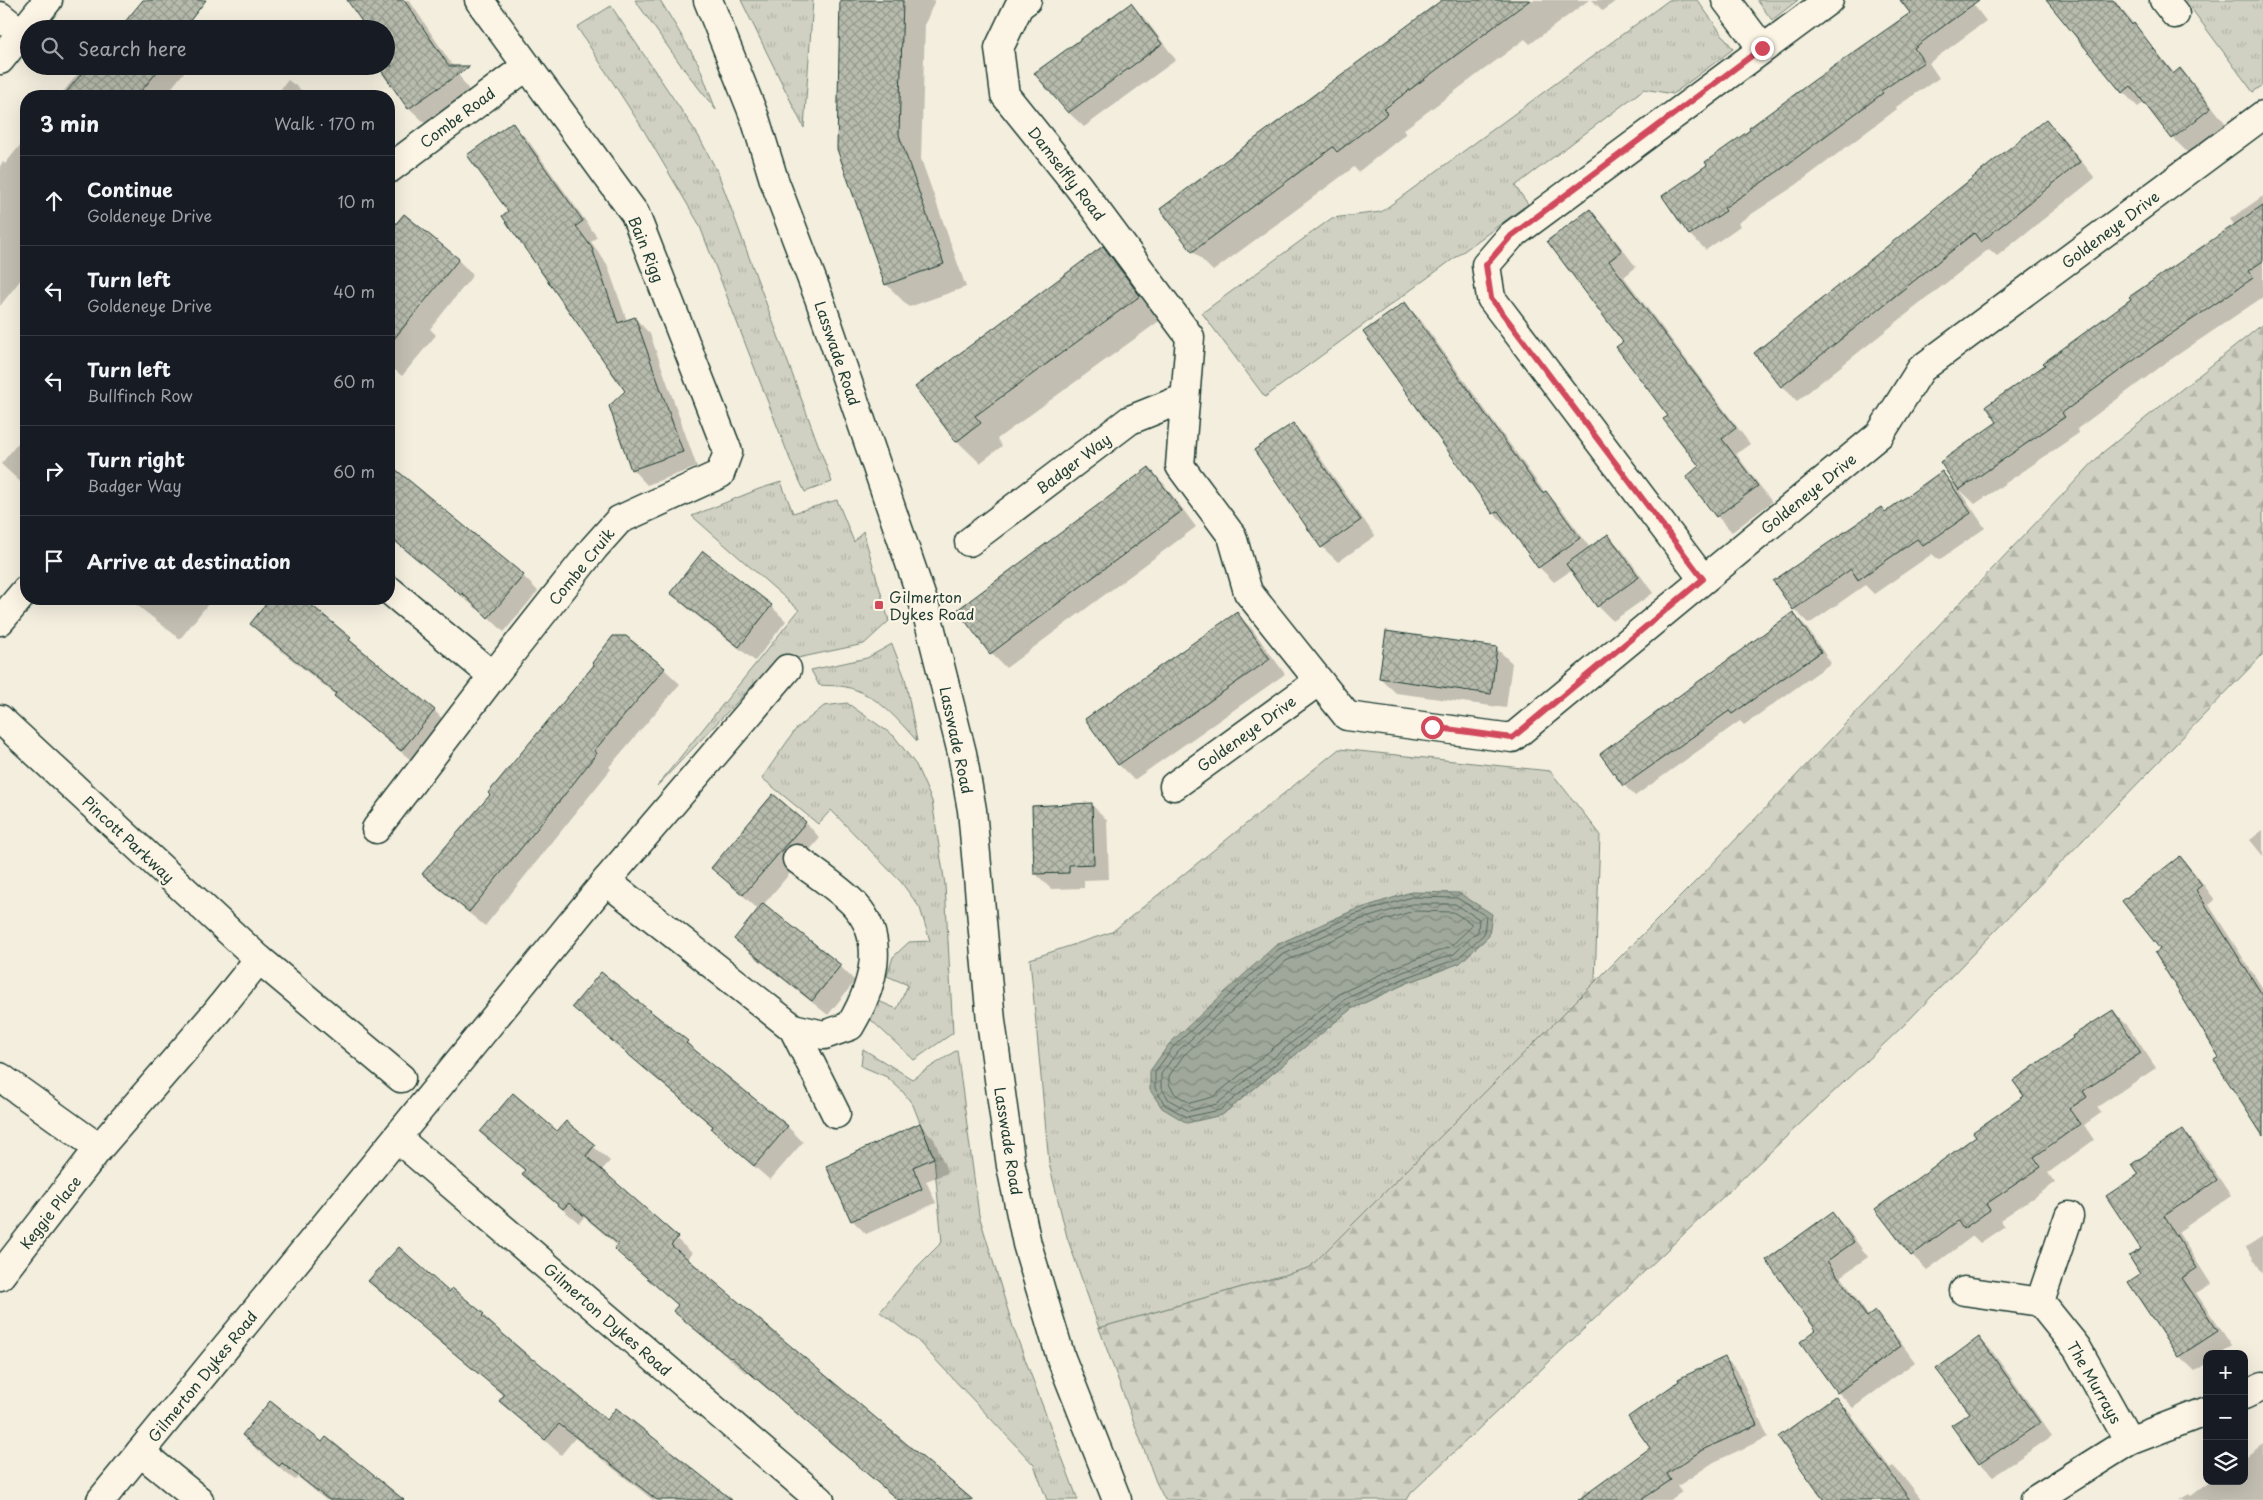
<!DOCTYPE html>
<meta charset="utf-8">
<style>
body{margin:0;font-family:"Playpen Sans",sans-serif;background:#242831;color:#f1f3f6}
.controls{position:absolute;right:15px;bottom:15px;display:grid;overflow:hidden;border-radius:10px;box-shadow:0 5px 20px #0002}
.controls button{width:45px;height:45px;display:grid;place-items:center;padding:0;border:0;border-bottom:1px solid #363941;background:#171b24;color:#f1f3f6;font:25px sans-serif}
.stop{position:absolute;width:15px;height:15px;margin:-11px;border:4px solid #d1495b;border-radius:50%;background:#fff}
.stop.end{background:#d1495b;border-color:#fff;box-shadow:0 1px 5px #0008}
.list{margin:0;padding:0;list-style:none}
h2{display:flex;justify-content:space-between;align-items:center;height:65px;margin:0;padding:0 20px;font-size:21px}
h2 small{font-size:16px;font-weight:400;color:#9ea1a6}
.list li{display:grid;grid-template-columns:32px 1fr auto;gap:15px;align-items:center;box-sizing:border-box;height:90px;padding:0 20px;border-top:1px solid #363941}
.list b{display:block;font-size:19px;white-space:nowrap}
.list p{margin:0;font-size:16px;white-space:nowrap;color:#9ea1a6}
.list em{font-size:16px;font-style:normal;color:#9ea1a6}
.icon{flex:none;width:28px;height:28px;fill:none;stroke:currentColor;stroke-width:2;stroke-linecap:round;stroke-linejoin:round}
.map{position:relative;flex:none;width:2263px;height:1500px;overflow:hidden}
.search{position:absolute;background:#171b24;box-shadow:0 5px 20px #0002;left:20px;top:20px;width:375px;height:55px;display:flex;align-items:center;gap:12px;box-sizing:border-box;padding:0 18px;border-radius:28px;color:#9ea1a6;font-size:19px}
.panel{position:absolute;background:#171b24;box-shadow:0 5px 20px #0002;left:20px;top:90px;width:375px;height:515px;border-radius:20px}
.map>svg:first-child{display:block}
.grass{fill:url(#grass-tufts);stroke:#78877b;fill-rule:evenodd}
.forest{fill:url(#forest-firs);stroke:#78877b}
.water{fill:url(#water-waves);stroke:#6c7d72}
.shadow{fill:#0003}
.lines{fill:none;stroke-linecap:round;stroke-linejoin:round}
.shore{stroke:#53685d;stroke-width:1}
.building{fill:url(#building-cross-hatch);stroke:#1f3d34}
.street-casing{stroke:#1f3d34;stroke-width:31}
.secondary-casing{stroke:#1f3d34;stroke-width:31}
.street{stroke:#fcf5e5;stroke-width:28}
.secondary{stroke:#fcf5e5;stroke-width:28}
.route{stroke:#d1495b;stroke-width:6}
.poi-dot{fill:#d1495b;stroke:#fcf5e5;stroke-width:2}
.labels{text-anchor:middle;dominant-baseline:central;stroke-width:4.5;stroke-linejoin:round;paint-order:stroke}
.street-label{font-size:15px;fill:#1f3d34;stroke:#fcf5e5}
.poi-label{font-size:15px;fill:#1f3d34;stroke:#fcf5e5;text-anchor:start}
</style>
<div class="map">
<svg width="2263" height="1500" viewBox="0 0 2263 1500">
<defs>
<pattern id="grass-tufts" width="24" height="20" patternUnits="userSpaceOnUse" patternTransform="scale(1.25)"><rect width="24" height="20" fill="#d0d1c2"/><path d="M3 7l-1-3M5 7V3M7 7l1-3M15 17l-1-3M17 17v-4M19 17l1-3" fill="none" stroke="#b2b4a7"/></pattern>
<pattern id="forest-firs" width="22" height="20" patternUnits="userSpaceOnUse" patternTransform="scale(1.25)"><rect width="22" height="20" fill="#d0d1c2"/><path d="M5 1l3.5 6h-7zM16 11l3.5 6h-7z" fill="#b2b4a7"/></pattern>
<pattern id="water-waves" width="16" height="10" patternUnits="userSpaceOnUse" patternTransform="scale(1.25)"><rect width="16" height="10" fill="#a0a89b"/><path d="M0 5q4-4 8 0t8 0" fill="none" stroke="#828a7f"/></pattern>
<pattern id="building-cross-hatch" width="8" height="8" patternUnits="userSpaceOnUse" patternTransform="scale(1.25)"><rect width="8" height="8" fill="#b8bcae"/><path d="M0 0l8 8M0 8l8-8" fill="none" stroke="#959a8e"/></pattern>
</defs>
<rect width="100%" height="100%" fill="#f3eede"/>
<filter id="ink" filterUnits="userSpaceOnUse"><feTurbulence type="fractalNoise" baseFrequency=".02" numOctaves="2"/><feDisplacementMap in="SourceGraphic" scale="10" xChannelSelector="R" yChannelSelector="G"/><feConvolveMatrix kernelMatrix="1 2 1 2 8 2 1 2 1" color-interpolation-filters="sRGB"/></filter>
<g filter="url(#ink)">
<g class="grass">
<polygon points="635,0 660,0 698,63 716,110 683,68"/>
<polygon points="741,0 813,0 804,128"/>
<polygon points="1669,0 1697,0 1733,49 1673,94 1644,89 1515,186 1528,204 1265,397 1202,313 1332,218 1381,212"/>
<polygon points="1757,0 1798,0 1772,20"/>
<polygon points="2185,0 2263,0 2263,85 2253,92"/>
<polygon points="611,6 698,135 718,173 832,482 805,492 793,467 699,224 643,129 577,27"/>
<polygon points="781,482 793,513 837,500 854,542 863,531 889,621 864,644 774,663 657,786 799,610 692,516 759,489"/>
<path d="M 892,644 L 905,678 L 917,741 C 897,719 877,694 846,687 C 838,685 828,686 819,685 L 811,670 L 867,658 Z"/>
<polygon points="847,703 894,736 916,765 932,801 945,885 953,1033 914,1060 869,1018 876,1000 897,1009 908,985 887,976 893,957 909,942 930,941 920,908 901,882 831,810 818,824 762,778 796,729 824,706"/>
<path d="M 1339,749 L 1550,771 L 1600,834 L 1595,982 L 1309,1268 L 1099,1328 L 1067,1237 L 1049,1163 L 1030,959 L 1112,932 ZM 1412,892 L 1460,963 L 1407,983 L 1351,1009 L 1222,1115 L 1276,945 L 1352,911 Z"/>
<polygon points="863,1049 912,1079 957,1050 979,1215 1013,1327 1078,1500 1047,1500 1034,1465 917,1340 880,1312 917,1267 942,1242 934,1158 913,1105 903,1092 887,1077 861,1066"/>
</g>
<polygon class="forest" points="2263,324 2263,654 1904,1025 1411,1493 1407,1500 1165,1500 1156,1482 1099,1328 1309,1268 1702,875 2102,453"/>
<polygon class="water" points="1412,892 1459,893 1492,914 1489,936 1460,963 1407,983 1351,1009 1222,1115 1187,1123 1162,1108 1150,1090 1150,1071 1169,1044 1276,945 1352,911"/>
<g class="shadow">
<polygon points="349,0 409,0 470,92 425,123 409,108 386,66 386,29"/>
<polygon points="841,0 935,0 925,24 921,159 966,287 909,307 886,284"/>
<polygon points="1444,0 1589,0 1530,44 1525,39 1403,130 1406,134 1358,172 1354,167 1213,271 1193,251"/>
<polygon points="1592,0 1617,0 1603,11"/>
<polygon points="1924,0 1970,0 1986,21 1929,63 1939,78 1896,107 1897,109 1796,185 1738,223 1740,226 1706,250 1690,235 1664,196 1709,165 1911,13"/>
<polygon points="2053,0 2114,0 2175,74 2180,70 2195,85 2226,124 2188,153 2173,138 2145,102 2138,107 2123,92 2055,10"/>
<polygon points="1130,5 1146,20 1176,60 1084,127 1068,112"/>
<polygon points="84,66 189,66 165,96 60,96"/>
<polygon points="288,80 309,96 275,96"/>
<polygon points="2046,120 2061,136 2095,178 1997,256 1989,249 1797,401 1782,386"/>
<polygon points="512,124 527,139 597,237 591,242 607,264 627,321 635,318 650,334 697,467 647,485 632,469 627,391 510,211"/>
<polygon points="26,138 26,254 24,256 26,258 26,273 0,306 0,166 3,162 5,164"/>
<polygon points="2263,196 2263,297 2167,362 2077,429 2079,433 1975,504 1959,489 1985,528 1939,560 1932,554 1874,594 1865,585 1809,624 1794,609 1885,513 1942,473 1958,487 1999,422 2235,226 2230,219"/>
<polygon points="1590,210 1605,226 1636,267 1624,277 1750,444 1736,454 1772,502 1732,532 1717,516 1687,477 1701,467 1625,343"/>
<polygon points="404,216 458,260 473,275 430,329 436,335 402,376 389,365 389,273 401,259 389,248 389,234"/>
<polygon points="1103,248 1126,270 1162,319 997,439 1002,446 980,463 957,441 917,387"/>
<polygon points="1405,304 1420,319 1545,493 1561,508 1590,548 1608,535 1623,551 1653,593 1613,621 1598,606 1572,570 1554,582 1539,567 1511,527 1509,529 1494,513"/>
<polygon points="1293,425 1308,440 1375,536 1338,562 1322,547 1256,451"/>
<polygon points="26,433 26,487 1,464"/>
<polygon points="389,466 523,576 538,591 504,632 478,607 477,609 389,537"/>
<polygon points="1149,469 1164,484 1196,527 1006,668 991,653"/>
<polygon points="672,593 771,606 786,621 755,661 687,608"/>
<polygon points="129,599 212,599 180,639"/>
<polygon points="271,599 301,599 434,710 449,726 417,765 351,711 336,695 266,639 251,624"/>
<polygon points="1237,614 1252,629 1285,674 1134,780 1119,765 1087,719"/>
<polygon points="1793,614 1804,624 1831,663 1744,725 1740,721 1635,796 1624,785"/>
<polygon points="626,637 664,669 680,684 609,767 611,769 485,926 439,889 424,874"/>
<polygon points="1496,648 1512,663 1506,708 1396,693 1380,678"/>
<polygon points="1091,804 1107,820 1109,879 1084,880 1084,888 1051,889 1036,874"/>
<polygon points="805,822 820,838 763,905 840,966 855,981 828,1015 751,954 736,939 759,910 712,868"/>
<polygon points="2263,830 2263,856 2250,840"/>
<polygon points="2180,858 2194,872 2215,900 2209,905 2263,989 2263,1134 2162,949"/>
<polygon points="574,1007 687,1042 702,1057 788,1127 803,1142 770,1180 728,1144 714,1128"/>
<polygon points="2113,1011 2128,1026 2156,1068 2097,1107 2101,1113 2084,1125 2094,1140 2048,1173 2055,1183 2000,1220 2005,1226 1980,1243 1973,1236 1927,1270 1912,1255 1978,1137 2026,1097"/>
<polygon points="566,1123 610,1161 601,1171 692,1253 686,1260 973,1500 897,1500 747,1371 746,1373 690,1326 675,1311 679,1306 631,1264 616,1249 618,1246 584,1217 579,1223 538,1189 523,1174 525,1171 481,1132 558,1133"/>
<polygon points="920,1124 934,1139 948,1173 926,1181 936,1203 866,1234 852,1220"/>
<polygon points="2183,1131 2198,1146 2231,1196 2178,1232 2211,1284 2196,1293 2232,1346 2221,1354 2207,1354 2207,1363 2195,1371 2179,1356 2130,1283 2142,1274 2140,1174"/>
<polygon points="1832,1214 1847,1229 1868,1257 1841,1276 1869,1317 1875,1313 1890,1328 1915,1362 1853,1408 1838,1392 1801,1342 1818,1330"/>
<polygon points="2263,1236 2263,1274 2246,1247"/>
<polygon points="369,1281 450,1294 483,1315 533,1362 607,1422 729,1500 653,1500 575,1438 561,1455 501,1401 505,1396 385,1296"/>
<polygon points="1979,1338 1992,1351 2052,1436 1993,1476 1980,1463 1953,1426 1971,1413"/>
<polygon points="1725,1358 1737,1370 1768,1437 1714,1462 1678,1486 1682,1492 1670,1500 1580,1500 1585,1489 1591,1492 1652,1448"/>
<polygon points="1835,1398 1850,1413 1890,1468 1893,1466 1908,1482 1922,1500 1823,1500 1816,1491"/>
<polygon points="243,1435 322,1443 404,1500 326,1500 298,1477 295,1480 258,1451"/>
<polygon points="2263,1444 2263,1500 2179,1500 2189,1494 2191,1496 2211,1481 2244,1481 2244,1458"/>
</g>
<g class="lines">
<g class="shore">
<polygon points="1412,897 1457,898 1486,916 1484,934 1457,959 1405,978 1348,1004 1220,1110 1187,1117 1165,1105 1155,1088 1155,1072 1173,1047 1279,949 1354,915"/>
<polygon points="1413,904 1455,904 1479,919 1478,931 1454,954 1403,972 1345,999 1217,1104 1189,1111 1169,1100 1161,1087 1161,1074 1178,1051 1282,955 1356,921"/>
<polygon points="1414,911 1453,912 1471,923 1471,927 1450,947 1400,965 1341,993 1213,1097 1190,1103 1175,1094 1169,1084 1169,1076 1183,1056 1286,961 1359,928"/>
</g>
</g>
<g class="building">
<polygon points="143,0 206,0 189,22 195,26 193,29 119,29"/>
<polygon points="347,0 404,0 449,66 470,66 408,109 378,66 392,66 386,57 386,29 367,29"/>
<polygon points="840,0 903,0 899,135 944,264 885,285 837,149"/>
<polygon points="1442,0 1530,0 1384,109 1387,114 1337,152 1333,147 1192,252 1160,209"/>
<polygon points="1900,0 1979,0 1914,48 1924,62 1881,91 1883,93 1780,170 1724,208 1726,211 1689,235 1662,196 1707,165 1705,162 1750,130 1749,128 1813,81 1910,13"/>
<polygon points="2046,0 2113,0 2132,25 2134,23 2173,74 2180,68 2211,108 2172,139 2131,86 2122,93"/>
<polygon points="1131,3 1162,44 1068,113 1034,73"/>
<polygon points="88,66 162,66 137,96 63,96"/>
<polygon points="2046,119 2080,162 1981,242 1974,233 1781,387 1754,353"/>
<polygon points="512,122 583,221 576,226 592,248 618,323 635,317 683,452 631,470 609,406 625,391 502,216 508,211 467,155"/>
<polygon points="2263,205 2263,261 2248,271 2253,278 2152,347 2062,413 2065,417 1959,490 1940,462 1997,422 1986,406 2045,365 2043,363 2131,299 2129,297"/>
<polygon points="1590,209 1622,251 1609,261 1736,428 1722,439 1758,486 1716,517 1686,477 1699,466 1663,419 1668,416 1616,347 1623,342 1547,241"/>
<polygon points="404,214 459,259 389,345 389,232"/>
<polygon points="1103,246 1140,296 975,416 981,423 956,442 915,387"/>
<polygon points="1405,302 1542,493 1546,491 1580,538 1538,568 1498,511 1493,514 1363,332"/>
<polygon points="1293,423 1361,520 1321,548 1254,450"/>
<polygon points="389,464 524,575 488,618 462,593 461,595 389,536"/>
<polygon points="1149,467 1182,511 990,654 957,610"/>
<polygon points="1942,471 1971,513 1923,546 1917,539 1858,580 1851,569 1793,610 1773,581 1881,507 1885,512"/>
<polygon points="1608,534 1639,577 1597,607 1566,564"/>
<polygon points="703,551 772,605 739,647 670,593"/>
<polygon points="270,599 304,599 351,638 349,640 435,710 401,751 334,696 336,693 250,624"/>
<polygon points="1237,612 1270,659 1118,765 1085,719"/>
<polygon points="1793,612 1821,652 1732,714 1729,711 1623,786 1600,754"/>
<polygon points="1386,631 1497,647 1491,694 1379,678"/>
<polygon points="613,636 626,636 665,668 594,751 597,753 562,798 469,912 422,874 490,795 488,793 594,665 592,663"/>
<polygon points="773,794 806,822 743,895 711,868"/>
<polygon points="1092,803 1094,864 1069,865 1069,873 1034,874 1032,806"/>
<polygon points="2180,856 2202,885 2196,890 2263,996 2263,1136 2214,1060 2219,1057 2155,953 2160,949 2122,901"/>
<polygon points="763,903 841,965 812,1001 734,939"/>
<polygon points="601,972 688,1041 686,1043 788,1126 754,1166 711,1129 713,1126 572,1007"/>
<polygon points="2113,1010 2141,1053 2083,1091 2087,1097 2069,1109 2080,1124 2034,1157 2041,1167 1986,1204 1990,1210 1963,1229 1958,1221 1911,1256 1875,1209 1976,1136 1973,1132 2024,1096 2013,1081 2073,1038 2072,1036"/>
<polygon points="513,1093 557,1131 566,1121 595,1145 586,1156 678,1237 671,1245 973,1500 898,1500 731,1357 730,1358 673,1311 678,1305 614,1249 618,1244 569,1203 563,1209 522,1174 525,1170 480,1132"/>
<polygon points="920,1123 934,1158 913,1167 922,1189 851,1221 826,1166"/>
<polygon points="2183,1129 2217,1180 2164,1216 2197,1268 2182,1278 2218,1331 2178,1357 2128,1282 2140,1274 2129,1256 2141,1249 2106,1196 2139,1174 2132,1164"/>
<polygon points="1832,1212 1854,1242 1827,1261 1867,1317 1875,1311 1901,1346 1837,1393 1800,1342 1816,1330 1766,1260"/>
<polygon points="399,1247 449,1292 452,1288 484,1314 482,1316 533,1360 534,1359 607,1420 616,1408 732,1500 657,1500 559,1424 545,1440 499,1401 504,1395 368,1281"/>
<polygon points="1979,1337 2040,1423 1979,1464 1951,1425 1970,1413 1936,1369"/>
<polygon points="1725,1357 1757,1425 1702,1450 1667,1474 1671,1480 1641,1500 1578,1500 1650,1448 1628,1417 1679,1381 1678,1379"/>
<polygon points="1835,1396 1910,1500 1824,1500 1778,1437"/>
<polygon points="270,1401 322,1442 326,1437 404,1500 329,1500 282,1463 279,1466 242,1435"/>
</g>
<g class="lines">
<g class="street-casing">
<g id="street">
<polyline points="1027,0 1019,6 999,48 1005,95 1078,186 1190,337 1180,466 1232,536 1248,592 1347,716 1512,738 1880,434 1921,369 2263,115"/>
<polyline points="1726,0 1762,48"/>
<polyline points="2164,0 2175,14"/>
<polyline points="0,16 21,33"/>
<polyline points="0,60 48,0"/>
<polyline points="389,169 527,66"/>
<polyline points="969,542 1130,420 1185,398"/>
<polyline points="1703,579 1491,298 1486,265 1511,236 1829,0"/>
<polyline points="389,590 493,676 594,548 619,520 720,474 728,452 635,214 479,0"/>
<polyline points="0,621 26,590"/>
<polyline points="0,719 259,959 401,1078"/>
<polyline points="1174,786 1319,681"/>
<polyline points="376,829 493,676"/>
<path d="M 606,881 L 793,1028 L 824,1035 L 850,1026 C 872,989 888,941 855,905 C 839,888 816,874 797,859"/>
<polyline points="793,1028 836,1114"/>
<polyline points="0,1077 99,1148"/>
<polyline points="397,1138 820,1500"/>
<polyline points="2069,1216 2040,1302 2077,1348 2129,1441"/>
<polyline points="0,1276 99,1148 215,1014 259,959"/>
<polyline points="1964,1291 2040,1302"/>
<polyline points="2244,1395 2263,1386"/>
<polyline points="140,1452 199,1500"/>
<polyline points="101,1500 606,881 787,669"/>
<polyline points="2035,1500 2129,1441 2207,1411"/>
</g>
</g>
<g class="secondary-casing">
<polyline id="secondary" points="708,0 755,118 774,180 819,298 926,610 962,753 972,810 991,1021 1011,1166 1027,1244 1061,1358 1117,1500"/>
</g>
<use href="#street" class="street"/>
<use href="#secondary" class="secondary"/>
</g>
</g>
<g class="lines" filter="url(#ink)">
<polyline class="route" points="1432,727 1512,738 1703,579 1491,298 1486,265 1511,236 1762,48"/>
</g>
<rect class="poi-dot" x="874" y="600" width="10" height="10" rx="2.5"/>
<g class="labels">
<g class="street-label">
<text transform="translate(457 117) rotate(-37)">Combe Road</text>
<text transform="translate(1067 173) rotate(52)">Damselfly Road</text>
<text transform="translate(2110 229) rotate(-37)">Goldeneye Drive</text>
<text transform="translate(647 249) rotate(68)">Bain Rigg</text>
<text transform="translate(838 353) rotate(71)">Lasswade Road</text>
<text transform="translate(1073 463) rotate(-37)">Badger Way</text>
<text transform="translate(1808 493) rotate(-39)">Goldeneye Drive</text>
<text transform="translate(581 566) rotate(-51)">Combe Cruik</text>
<text transform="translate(1246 733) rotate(-36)">Goldeneye Drive</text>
<text transform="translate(957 740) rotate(78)">Lasswade Road</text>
<text transform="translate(129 839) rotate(43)">Pincott Parkway</text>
<text transform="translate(1009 1141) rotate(81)">Lasswade Road</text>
<text transform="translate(50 1212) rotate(-52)">Keggie Place</text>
<text transform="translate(608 1319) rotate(41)">Gilmerton Dykes Road</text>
<text transform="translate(202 1376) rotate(-51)">Gilmerton Dykes Road</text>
<text transform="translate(2095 1382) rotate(60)">The Murrays</text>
</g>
<g class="poi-label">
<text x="889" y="596">Gilmerton<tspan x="889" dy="17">Dykes Road</tspan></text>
</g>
</g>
</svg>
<div class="controls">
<button>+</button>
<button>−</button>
<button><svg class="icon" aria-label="layers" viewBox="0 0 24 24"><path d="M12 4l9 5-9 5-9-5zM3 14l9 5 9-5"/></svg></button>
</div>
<div class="stop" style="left:1432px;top:727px"></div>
<div class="stop end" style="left:1762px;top:48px"></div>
<div class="search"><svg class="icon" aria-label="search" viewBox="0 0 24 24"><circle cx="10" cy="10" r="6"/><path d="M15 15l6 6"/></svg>Search here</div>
<section class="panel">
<h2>3 min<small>Walk · 170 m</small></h2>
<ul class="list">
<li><svg class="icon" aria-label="ahead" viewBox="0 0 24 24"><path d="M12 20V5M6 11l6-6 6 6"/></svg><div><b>Continue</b><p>Goldeneye Drive</p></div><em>10 m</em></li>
<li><svg class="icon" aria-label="left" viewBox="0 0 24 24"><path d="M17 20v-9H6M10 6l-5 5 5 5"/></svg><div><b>Turn left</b><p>Goldeneye Drive</p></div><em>40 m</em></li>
<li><svg class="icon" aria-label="left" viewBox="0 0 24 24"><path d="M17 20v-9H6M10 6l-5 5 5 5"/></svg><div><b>Turn left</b><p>Bullfinch Row</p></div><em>60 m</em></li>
<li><svg class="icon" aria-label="right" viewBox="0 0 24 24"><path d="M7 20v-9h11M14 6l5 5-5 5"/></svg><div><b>Turn right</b><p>Badger Way</p></div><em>60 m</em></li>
<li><svg class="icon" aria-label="arrive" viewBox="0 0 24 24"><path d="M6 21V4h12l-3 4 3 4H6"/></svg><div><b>Arrive at destination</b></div></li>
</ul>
</section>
</div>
